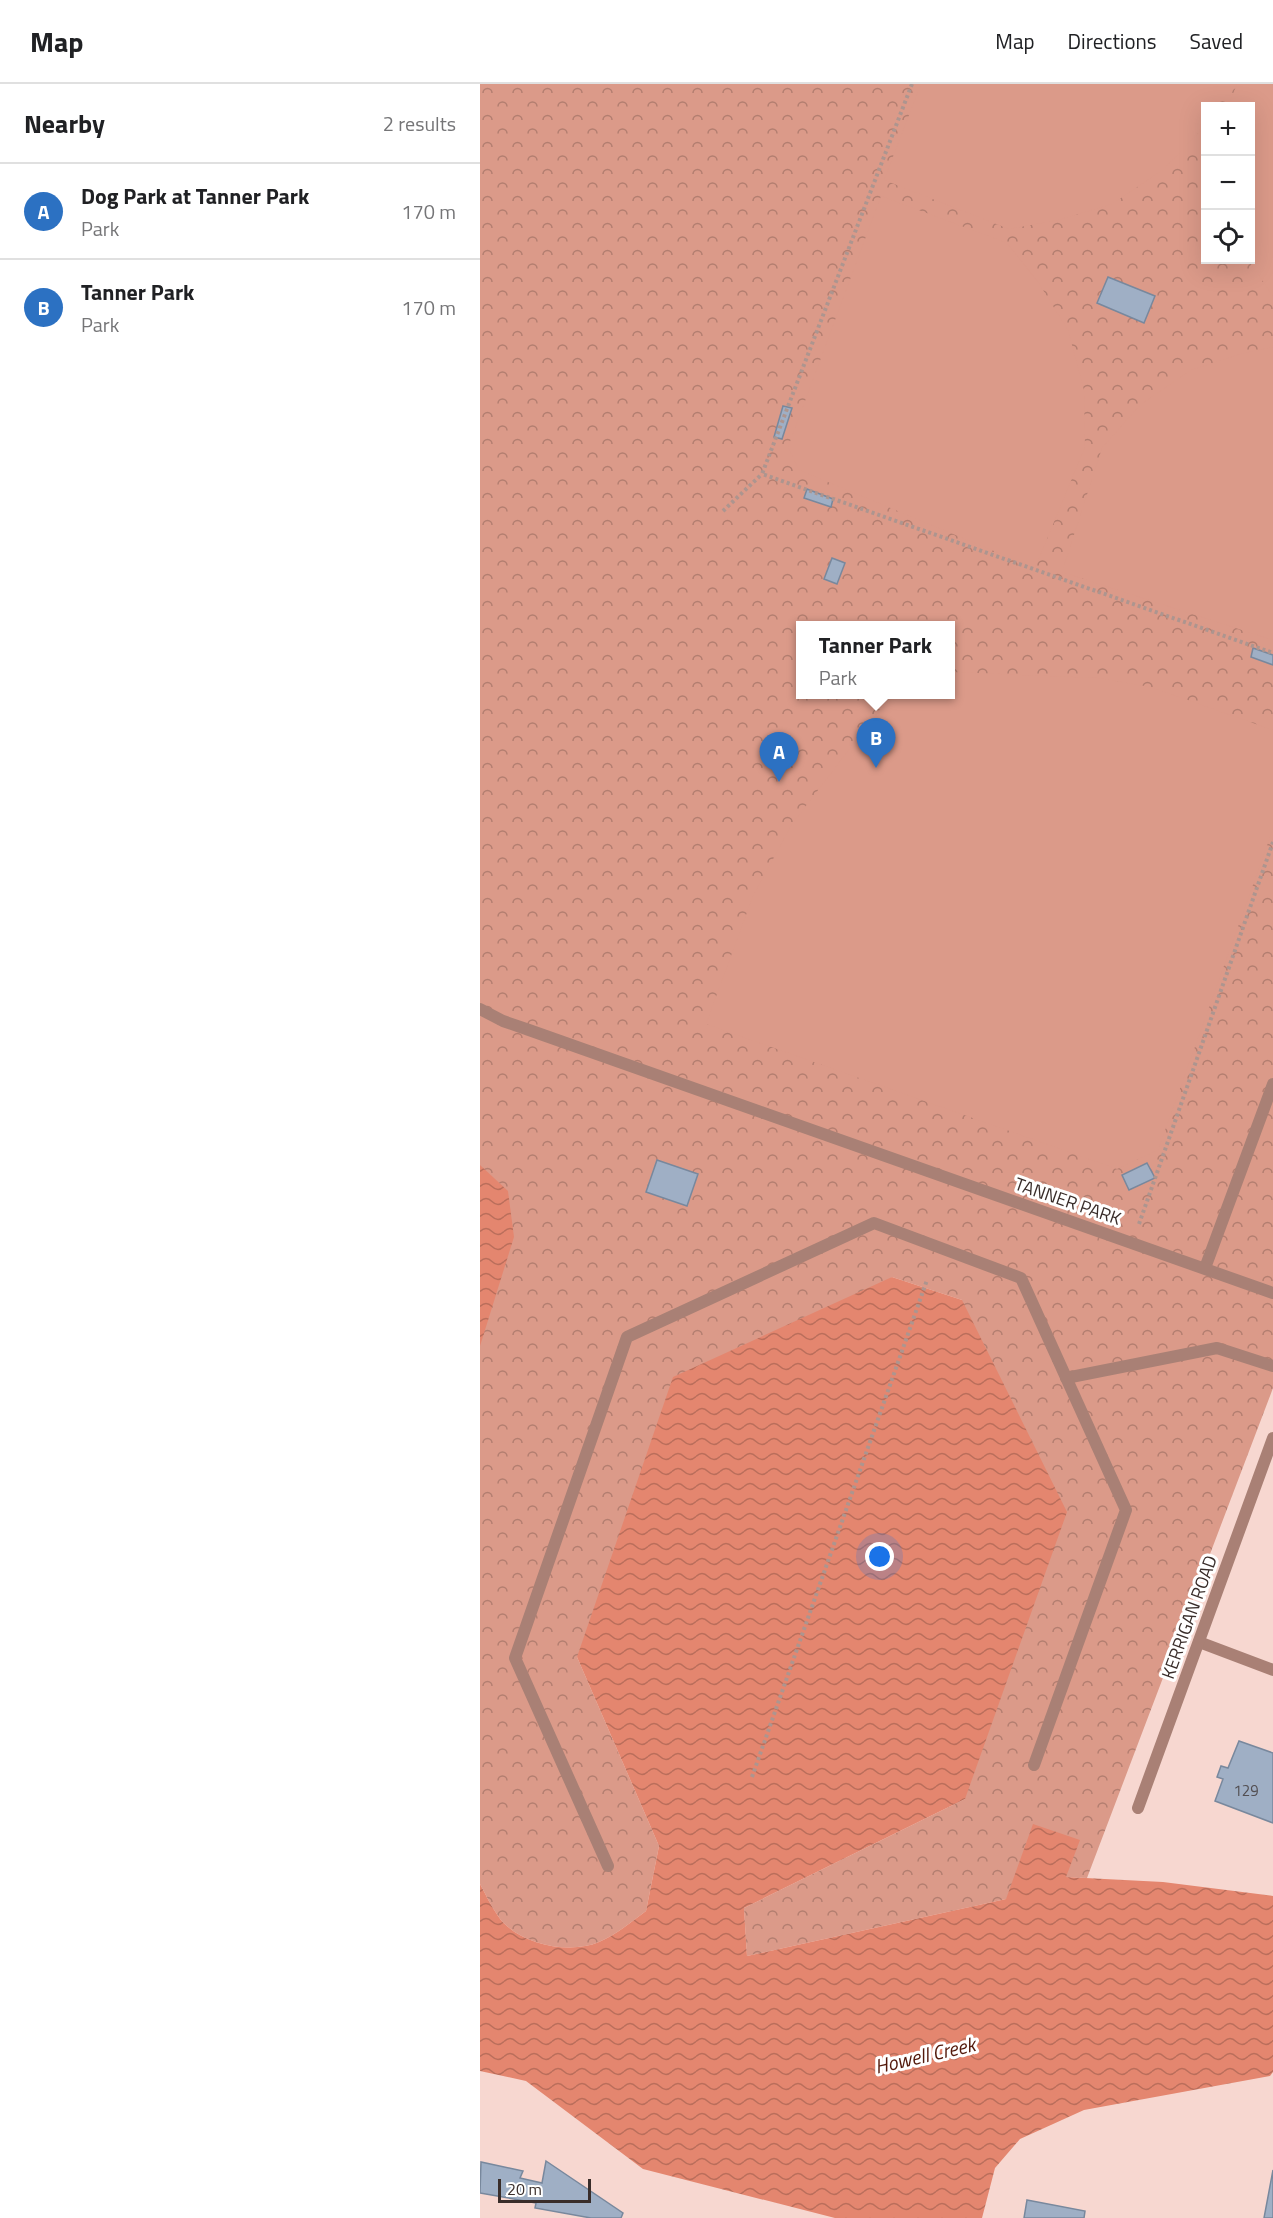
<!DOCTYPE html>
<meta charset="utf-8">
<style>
body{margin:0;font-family:"Titillium Web",sans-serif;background:#f2f2f2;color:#202124}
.controls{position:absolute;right:18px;top:18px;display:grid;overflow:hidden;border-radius:0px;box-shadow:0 6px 24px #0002}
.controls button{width:54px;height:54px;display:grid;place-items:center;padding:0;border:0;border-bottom:2px solid #e0e0e0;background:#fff;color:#202124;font:30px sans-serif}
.scale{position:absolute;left:18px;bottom:15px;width:93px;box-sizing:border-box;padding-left:6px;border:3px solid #392d2a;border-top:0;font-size:16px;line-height:21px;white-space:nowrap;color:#392d2a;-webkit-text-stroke:4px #fff;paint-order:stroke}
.you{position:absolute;left:400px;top:1473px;width:21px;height:21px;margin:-15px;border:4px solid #fff;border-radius:50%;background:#1a73e8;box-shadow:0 0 0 9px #1a73e833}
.badge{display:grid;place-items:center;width:39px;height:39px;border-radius:50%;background:#2c71c2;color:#fff;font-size:20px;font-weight:700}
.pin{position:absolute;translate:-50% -50px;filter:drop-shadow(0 2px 3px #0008)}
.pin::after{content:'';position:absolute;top:32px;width:21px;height:18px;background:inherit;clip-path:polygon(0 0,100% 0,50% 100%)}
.popup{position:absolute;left:316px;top:537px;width:159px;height:78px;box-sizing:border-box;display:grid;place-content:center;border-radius:0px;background:#fff;filter:drop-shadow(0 2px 4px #0005);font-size:20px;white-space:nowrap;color:#757577}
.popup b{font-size:22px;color:#202124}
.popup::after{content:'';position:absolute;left:50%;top:100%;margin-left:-12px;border:12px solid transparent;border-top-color:#fff}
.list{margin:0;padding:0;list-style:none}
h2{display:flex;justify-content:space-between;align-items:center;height:78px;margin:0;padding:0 24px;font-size:26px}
h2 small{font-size:20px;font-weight:400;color:#757577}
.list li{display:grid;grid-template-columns:39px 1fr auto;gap:18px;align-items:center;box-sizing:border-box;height:96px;padding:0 24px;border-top:2px solid #e0e0e0}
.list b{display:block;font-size:22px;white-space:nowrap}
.list p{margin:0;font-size:20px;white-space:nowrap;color:#757577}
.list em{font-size:20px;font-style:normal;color:#757577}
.icon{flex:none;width:33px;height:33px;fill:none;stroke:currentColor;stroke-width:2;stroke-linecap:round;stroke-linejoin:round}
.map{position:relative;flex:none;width:793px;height:2134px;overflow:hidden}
header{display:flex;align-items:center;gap:36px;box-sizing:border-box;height:84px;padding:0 30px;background:#fff;border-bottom:2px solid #e0e0e0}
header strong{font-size:28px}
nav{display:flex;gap:33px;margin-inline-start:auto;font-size:21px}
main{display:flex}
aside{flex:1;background:#fff}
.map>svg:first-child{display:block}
.forest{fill:url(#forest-crowns);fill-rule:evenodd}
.garden{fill:#db9a89}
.water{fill:url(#water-waves)}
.building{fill:#9fafc5;stroke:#78889d;stroke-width:1.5}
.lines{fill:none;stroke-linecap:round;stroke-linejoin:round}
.path{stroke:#ad958f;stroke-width:4;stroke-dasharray:3 3;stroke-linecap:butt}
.lane{stroke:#a98075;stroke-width:12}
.street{stroke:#a98075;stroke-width:12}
.labels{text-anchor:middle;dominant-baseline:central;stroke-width:6;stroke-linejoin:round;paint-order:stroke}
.number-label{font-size:15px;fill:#524e51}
.street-label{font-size:18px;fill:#392d2a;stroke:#fff}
.water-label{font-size:20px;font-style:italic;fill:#53190b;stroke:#fff}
</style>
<header>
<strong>Map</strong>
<nav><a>Map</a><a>Directions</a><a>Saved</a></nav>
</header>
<main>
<aside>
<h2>Nearby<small>2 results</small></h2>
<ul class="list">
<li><span class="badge">A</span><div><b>Dog Park at Tanner Park</b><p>Park</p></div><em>170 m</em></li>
<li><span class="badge">B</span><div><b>Tanner Park</b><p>Park</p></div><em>170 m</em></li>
</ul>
</aside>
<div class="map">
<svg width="793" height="2134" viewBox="0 0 793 2134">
<defs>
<pattern id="forest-crowns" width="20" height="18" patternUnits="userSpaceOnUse" patternTransform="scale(1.5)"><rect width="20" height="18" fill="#db9a89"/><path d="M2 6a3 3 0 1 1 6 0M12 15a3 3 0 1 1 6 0" fill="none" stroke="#b37e70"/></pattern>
<pattern id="water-waves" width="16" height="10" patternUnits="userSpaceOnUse" patternTransform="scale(1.5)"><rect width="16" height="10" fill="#e4866f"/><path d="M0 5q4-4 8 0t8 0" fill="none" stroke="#ba6e5b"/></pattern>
</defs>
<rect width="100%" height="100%" fill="#f7d7d0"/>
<path class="forest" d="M 0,0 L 793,0 L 793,1304 L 607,1794 L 585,1793 L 526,1815 L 267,1872 L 264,1824 L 485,1715 L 482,1216 L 412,1193 L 97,1573 L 179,1762 L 166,1827 C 151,1838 136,1851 119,1858 C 89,1871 37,1860 18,1832 C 11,1822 6,1811 0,1800 ZM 726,22 L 770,22 L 770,176 L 726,176 ZM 321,542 L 471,542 L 471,610 L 321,610 Z"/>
<g class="garden">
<polygon points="441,0 738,0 730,22 726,22 725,36 723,44 684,85 632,120 578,136 529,145 404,96"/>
<polygon points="757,0 793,0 793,212 768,176 770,176 770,22 748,22"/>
<polygon points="401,112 527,159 558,198 588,246 604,306 605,363 555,484 319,386 308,363"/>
<polygon points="793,263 793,556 582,488 622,364 660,321 711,286 764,269"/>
<polygon points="471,588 618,594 671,603 793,646 793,745 678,1066 637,1085 226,940 273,812 312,740 411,611 471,610"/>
</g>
<g class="water">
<polygon points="0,1081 28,1107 34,1153 0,1262"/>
<path d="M 412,1193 L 482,1216 L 587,1428 L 485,1715 L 264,1824 L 267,1872 L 526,1815 L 553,1740 L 600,1756 L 586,1793 L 683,1798 L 793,1812 L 793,1988 L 790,1992 L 604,2026 L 540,2055 L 515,2084 L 502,2134 L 355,2134 L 163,2085 L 46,1997 L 0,1987 L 0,1800 C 6,1811 11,1822 18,1832 C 37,1860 89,1871 119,1858 C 136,1851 151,1838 166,1827 L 179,1762 L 97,1573 L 193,1293 Z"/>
</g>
<g class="building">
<polygon points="628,193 675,212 664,239 617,219"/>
<polygon points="303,322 312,324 302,355 294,353"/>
<polygon points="327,405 353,415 351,423 324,414"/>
<polygon points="352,474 365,479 357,500 344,495"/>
<polygon points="773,564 793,571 793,581 771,573"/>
<polygon points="177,1076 218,1090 207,1122 166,1108"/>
<polygon points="667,1079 675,1094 649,1106 642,1091"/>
<polygon points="759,1657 793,1669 793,1739 735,1717 743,1695 737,1693 741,1682 748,1684"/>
<polygon points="66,2077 143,2129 141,2134 111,2134 55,2124 56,2119 0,2109 1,2078 43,2087 40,2094 62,2099"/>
<polygon points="793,2086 793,2134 784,2134"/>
<polygon points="547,2116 605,2127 604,2134 544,2134"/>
</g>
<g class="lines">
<g class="path">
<polyline points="432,0 282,390 793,569"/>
<polyline points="243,427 282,390"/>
<polyline points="659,1140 793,758"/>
<polyline points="272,1693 447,1196"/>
</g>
<g class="lane">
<polyline points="725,1184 793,1000"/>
<polyline points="586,1294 737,1264 793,1282"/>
<polyline points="128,1782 35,1574 147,1253 394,1139 541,1194 646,1426 554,1681"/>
</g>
<g class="street">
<polyline points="0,925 23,937 49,946 793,1209"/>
<polyline points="719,1558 793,1586"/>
<polyline points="658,1724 793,1354"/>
</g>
</g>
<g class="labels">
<g class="number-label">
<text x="766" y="1706">129</text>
</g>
<g class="street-label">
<text transform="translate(588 1117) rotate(19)">TANNER PARK</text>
<text transform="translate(709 1533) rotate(-70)">KERRIGAN ROAD</text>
</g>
<g class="water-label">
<text transform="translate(445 1971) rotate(-13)">Howell Creek</text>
</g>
</g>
</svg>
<div class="controls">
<button>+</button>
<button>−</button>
<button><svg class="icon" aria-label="locate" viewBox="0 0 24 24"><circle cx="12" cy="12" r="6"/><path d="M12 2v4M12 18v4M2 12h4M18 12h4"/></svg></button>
</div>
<div class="scale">20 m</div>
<div class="you"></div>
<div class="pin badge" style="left:299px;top:698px">A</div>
<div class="pin badge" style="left:396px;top:684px">B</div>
<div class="popup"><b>Tanner Park</b>Park</div>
</div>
</main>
